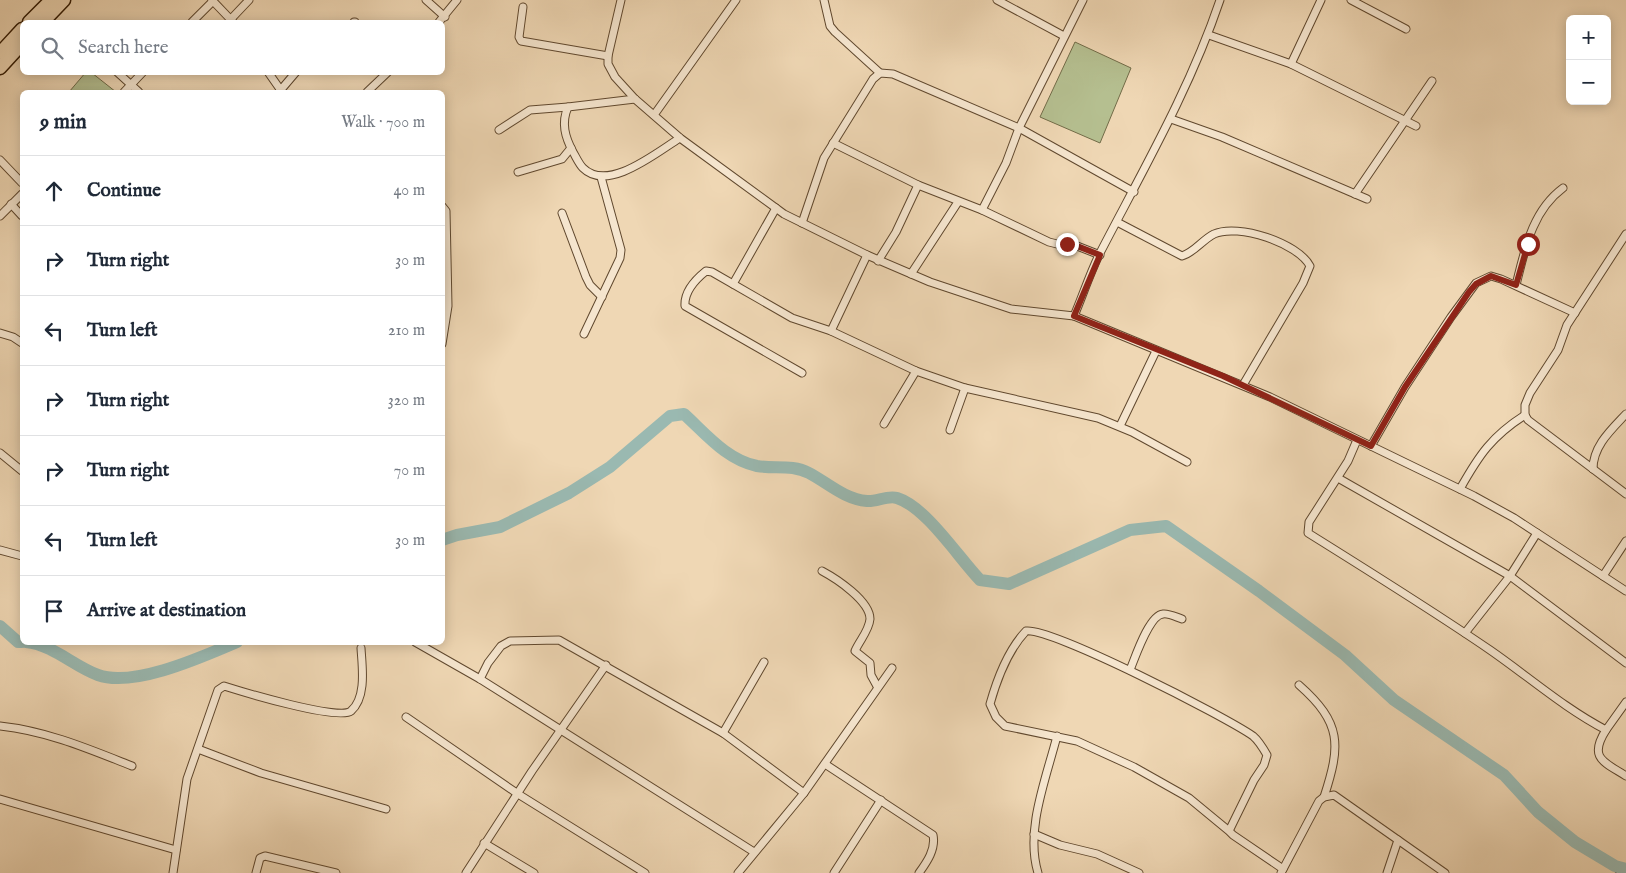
<!DOCTYPE html>
<meta charset="utf-8">
<style>
body{margin:0;font-family:"IM FELL English",serif;background:#f2f2f3;color:#1f2937}
.controls{position:absolute;right:15px;top:15px;display:grid;overflow:hidden;border-radius:8px;box-shadow:0 2px 12px #0003}
.controls button{width:45px;height:45px;display:grid;place-items:center;padding:0;border:0;border-bottom:1px solid #e0e1e3;background:#fff;color:#1f2937;font:25px sans-serif}
.stop{position:absolute;width:15px;height:15px;margin:-11px;border:4px solid #8f2418;border-radius:50%;background:#fff}
.stop.end{background:#8f2418;border-color:#fff;box-shadow:0 1px 5px #0008}
.list{margin:0;padding:0;list-style:none}
h2{display:flex;justify-content:space-between;align-items:center;height:65px;margin:0;padding:0 20px;font-size:21px}
h2 small{font-size:16px;font-weight:400;color:#747a83}
.list li{display:grid;grid-template-columns:32px 1fr auto;gap:15px;align-items:center;box-sizing:border-box;height:70px;padding:0 20px;border-top:1px solid #e0e1e3}
.list b{display:block;font-size:19px;white-space:nowrap}
.list em{font-size:16px;font-style:normal;color:#747a83}
.icon{flex:none;width:28px;height:28px;fill:none;stroke:currentColor;stroke-width:2;stroke-linecap:round;stroke-linejoin:round}
.map{position:relative;flex:none;width:1626px;height:873px;overflow:hidden}
.search{position:absolute;background:#fff;box-shadow:0 2px 12px #0003;left:20px;top:20px;width:425px;height:55px;display:flex;align-items:center;gap:12px;box-sizing:border-box;padding:0 18px;border-radius:8px;color:#747a83;font-size:19px}
.panel{position:absolute;background:#fff;box-shadow:0 2px 12px #0003;left:20px;top:90px;width:425px;height:555px;border-radius:8px}
.map>svg:first-child{display:block}
.green{fill:#b5bf90;stroke:#726c48}
.lines{fill:none;stroke-linecap:round;stroke-linejoin:round}
.stream{stroke:#70796b;stroke-width:2}
.river{stroke:#9ab9b1;stroke-width:12}
.street-casing{stroke:#60482e;stroke-width:9}
.highway-casing{stroke:#301801;stroke-width:15}
.street{stroke:#f5e5ce;stroke-width:7}
.highway{stroke:#efd7b4;stroke-width:12}
.route{stroke:#8f2418;stroke-width:6}
</style>
<div class="map">
<svg width="1626" height="873" viewBox="0 0 1626 873">
<rect width="100%" height="100%" fill="#efd7b4"/>
<filter id="stains"><feTurbulence type="fractalNoise" baseFrequency=".004" numOctaves="4"/><feColorMatrix values="0 0 0 0 .2 0 0 0 0 .09 0 0 0 0 .02 0 0 0 .5 -.17"/></filter>
<radialGradient id="worn" r=".72"><stop offset=".6" stop-color="#630" stop-opacity="0"/><stop offset="1" stop-color="#630" stop-opacity=".3"/></radialGradient>
<g class="green">
<polygon points="1075,42 1131,68 1100,143 1040,117"/>
<polygon points="86,72 92,73 116,92 69,92"/>
</g>
<g class="lines">
<polyline class="stream" points="1615,866 1616,873"/>
<g class="river">
<path d="M 442,540 L 457,535 L 500,527 L 569,493 L 610,467 L 670,416 L 684,414 C 706,434 727,460 757,466 C 775,469 792,464 809,473 C 828,483 844,499 867,501 C 876,502 888,495 897,498 C 926,507 958,557 980,580 L 1009,584 L 1130,530 L 1166,526 L 1259,591 L 1345,655 L 1394,700 L 1504,775 L 1538,812 L 1575,842 L 1615,866 L 1626,869"/>
<polyline points="0,626 18,642 22,642"/>
<path d="M 26,642 C 54,645 73,666 98,675 C 134,688 204,656 237,642"/>
</g>
<g class="street-casing">
<g id="street">
<polyline points="212,0 233,22"/>
<polyline points="426,0 445,17"/>
<polyline points="621,0 608,56 608,64 615,77 635,99 680,138 784,214 867,255 930,282 1011,309 1074,316 1270,397 1474,496 1514,518 1626,591"/>
<polyline points="824,0 830,26 835,32 880,73"/>
<polyline points="997,0 1064,36"/>
<polyline points="1351,0 1406,29"/>
<polyline points="523,7 519,37 521,41 608,56"/>
<polyline points="231,19 249,0"/>
<polyline points="192,22 213,1"/>
<polyline points="354,22 355,22"/>
<polyline points="439,22 457,0"/>
<polyline points="1209,35 1291,64 1416,126"/>
<polyline points="1291,64 1321,0"/>
<polyline points="117,72 139,92"/>
<polyline points="268,72 282,92"/>
<polyline points="124,92 143,72"/>
<polyline points="279,92 296,72"/>
<polyline points="367,92 388,72"/>
<path d="M 635,99 L 568,107 C 561,123 565,137 573,152 C 576,157 579,164 583,168 C 608,193 657,152 680,138"/>
<polyline points="654,115 736,0"/>
<polyline points="1171,119 1222,137 1367,199"/>
<polyline points="499,130 530,110 568,107"/>
<polyline points="833,143 918,185 982,210 1006,163 1019,128 1083,0"/>
<polyline points="0,160 22,183"/>
<polyline points="518,172 562,159 571,148"/>
<polyline points="1355,194 1432,81"/>
<polyline points="11,204 22,216"/>
<polyline points="442,206 446,211 448,306 442,344"/>
<polyline points="982,210 1049,242 1061,245 1072,244 1100,255"/>
<polyline points="562,213 586,277 590,285 602,297"/>
<polyline points="0,216 22,194"/>
<path d="M 1117,222 L 1182,256 C 1195,252 1202,240 1214,234 C 1238,223 1298,243 1310,266 L 1303,283 L 1243,385"/>
<polyline points="802,223 824,158 873,79 880,73 893,74 1019,128 1134,192"/>
<polyline points="1626,234 1567,325 1558,350 1530,393 1525,405 1525,415 1528,420 1626,494"/>
<polyline points="878,261 896,232 918,185"/>
<polyline points="911,274 958,202"/>
<polyline points="733,284 776,208"/>
<path d="M 1516,285 C 1525,249 1532,211 1563,188"/>
<path d="M 1074,316 C 1083,295 1090,273 1100,253 C 1143,170 1190,89 1220,0"/>
<polyline points="831,331 867,255"/>
<polyline points="0,333 13,337 22,343"/>
<polyline points="584,334 620,258 621,250 601,177"/>
<path d="M 802,373 L 685,306 C 684,292 696,279 706,271 L 712,272 L 792,318 L 831,331 L 916,371 L 965,388 L 1098,418 L 1132,432 L 1187,462"/>
<polyline points="884,424 916,371"/>
<polyline points="1120,426 1156,351"/>
<polyline points="950,430 965,388"/>
<path d="M 1357,440 L 1348,461 L 1309,522 L 1308,533 C 1369,571 1430,609 1490,650 C 1529,677 1564,708 1606,730 L 1626,702"/>
<polyline points="1371,446 1405,387 1451,317 1476,283 1491,276 1501,279 1575,313"/>
<polyline points="0,453 22,471"/>
<path d="M 1593,469 C 1593,446 1611,430 1626,414"/>
<polyline points="1338,478 1510,576 1626,663"/>
<path d="M 1460,489 C 1479,455 1492,436 1525,415"/>
<polyline points="0,550 22,556"/>
<path d="M 822,571 C 837,579 870,601 870,619 C 869,631 859,641 855,651 L 870,663 L 871,675 L 877,686"/>
<polyline points="1603,576 1626,541"/>
<polyline points="1465,633 1510,576 1537,533"/>
<polyline points="415,642 480,679 754,852"/>
<path d="M 1130,670 C 1135,658 1149,615 1163,614 C 1168,613 1176,617 1182,619"/>
<polyline points="480,679 488,663 501,646 510,641 559,640 723,733 804,793"/>
<path d="M 1299,685 C 1342,723 1341,745 1324,797"/>
<polyline points="406,717 518,794 645,873"/>
<path d="M 0,726 C 47,731 89,749 132,766"/>
<path d="M 1606,730 C 1588,758 1604,762 1626,776"/>
<polyline points="723,733 764,662"/>
<polyline points="198,749 261,773 386,809"/>
<path d="M 825,764 L 933,835 C 936,849 927,862 919,873"/>
<polyline points="0,799 176,850"/>
<path d="M 1229,831 L 1254,780 L 1264,765 L 1267,755 C 1263,748 1259,741 1253,736 C 1226,717 1051,627 1026,631 C 1008,650 997,679 990,704 L 996,717 L 1005,726 L 1077,741 L 1134,767 L 1189,798 L 1229,831 L 1233,835 L 1283,869"/>
<polyline points="1034,834 1060,845 1097,854 1139,873"/>
<polyline points="1398,840 1445,873"/>
<polyline points="484,843 534,873"/>
<path d="M 173,873 L 187,779 L 218,690 L 224,686 C 243,692 339,721 351,711 C 367,697 362,666 361,648"/>
<polyline points="256,873 260,858 265,856 336,873"/>
<polyline points="466,873 532,771 606,665"/>
<polyline points="738,873 804,793 892,668"/>
<polyline points="834,873 881,800"/>
<path d="M 1038,873 C 1025,830 1046,779 1057,736"/>
<polyline points="1281,873 1319,801 1324,797 1334,795 1398,840 1387,873"/>
</g>
</g>
<g class="highway-casing">
<g id="highway">
<polyline points="29,22 51,0"/>
<polyline points="43,22 64,0"/>
<polyline points="0,53 22,29"/>
<polyline points="0,68 22,44"/>
</g>
</g>
<use href="#street" class="street"/>
<use href="#highway" class="highway"/>
</g>
<g class="lines">
<polyline class="route" points="1067,244 1072,244 1100,255 1074,316 1223,376 1371,446 1405,387 1469,292 1476,284 1491,276 1516,285 1528,244"/>
</g>
<rect width="100%" height="100%" filter="url(#stains)"/>
<rect width="100%" height="100%" fill="url(#worn)"/>
</svg>
<div class="controls">
<button>+</button>
<button>−</button>
</div>
<div class="stop" style="left:1528px;top:244px"></div>
<div class="stop end" style="left:1067px;top:244px"></div>
<div class="search"><svg class="icon" aria-label="search" viewBox="0 0 24 24"><circle cx="10" cy="10" r="6"/><path d="M15 15l6 6"/></svg>Search here</div>
<section class="panel">
<h2>9 min<small>Walk · 700 m</small></h2>
<ul class="list">
<li><svg class="icon" aria-label="ahead" viewBox="0 0 24 24"><path d="M12 20V5M6 11l6-6 6 6"/></svg><div><b>Continue</b></div><em>40 m</em></li>
<li><svg class="icon" aria-label="right" viewBox="0 0 24 24"><path d="M7 20v-9h11M14 6l5 5-5 5"/></svg><div><b>Turn right</b></div><em>30 m</em></li>
<li><svg class="icon" aria-label="left" viewBox="0 0 24 24"><path d="M17 20v-9H6M10 6l-5 5 5 5"/></svg><div><b>Turn left</b></div><em>210 m</em></li>
<li><svg class="icon" aria-label="right" viewBox="0 0 24 24"><path d="M7 20v-9h11M14 6l5 5-5 5"/></svg><div><b>Turn right</b></div><em>320 m</em></li>
<li><svg class="icon" aria-label="right" viewBox="0 0 24 24"><path d="M7 20v-9h11M14 6l5 5-5 5"/></svg><div><b>Turn right</b></div><em>70 m</em></li>
<li><svg class="icon" aria-label="left" viewBox="0 0 24 24"><path d="M17 20v-9H6M10 6l-5 5 5 5"/></svg><div><b>Turn left</b></div><em>30 m</em></li>
<li><svg class="icon" aria-label="arrive" viewBox="0 0 24 24"><path d="M6 21V4h12l-3 4 3 4H6"/></svg><div><b>Arrive at destination</b></div></li>
</ul>
</section>
</div>
